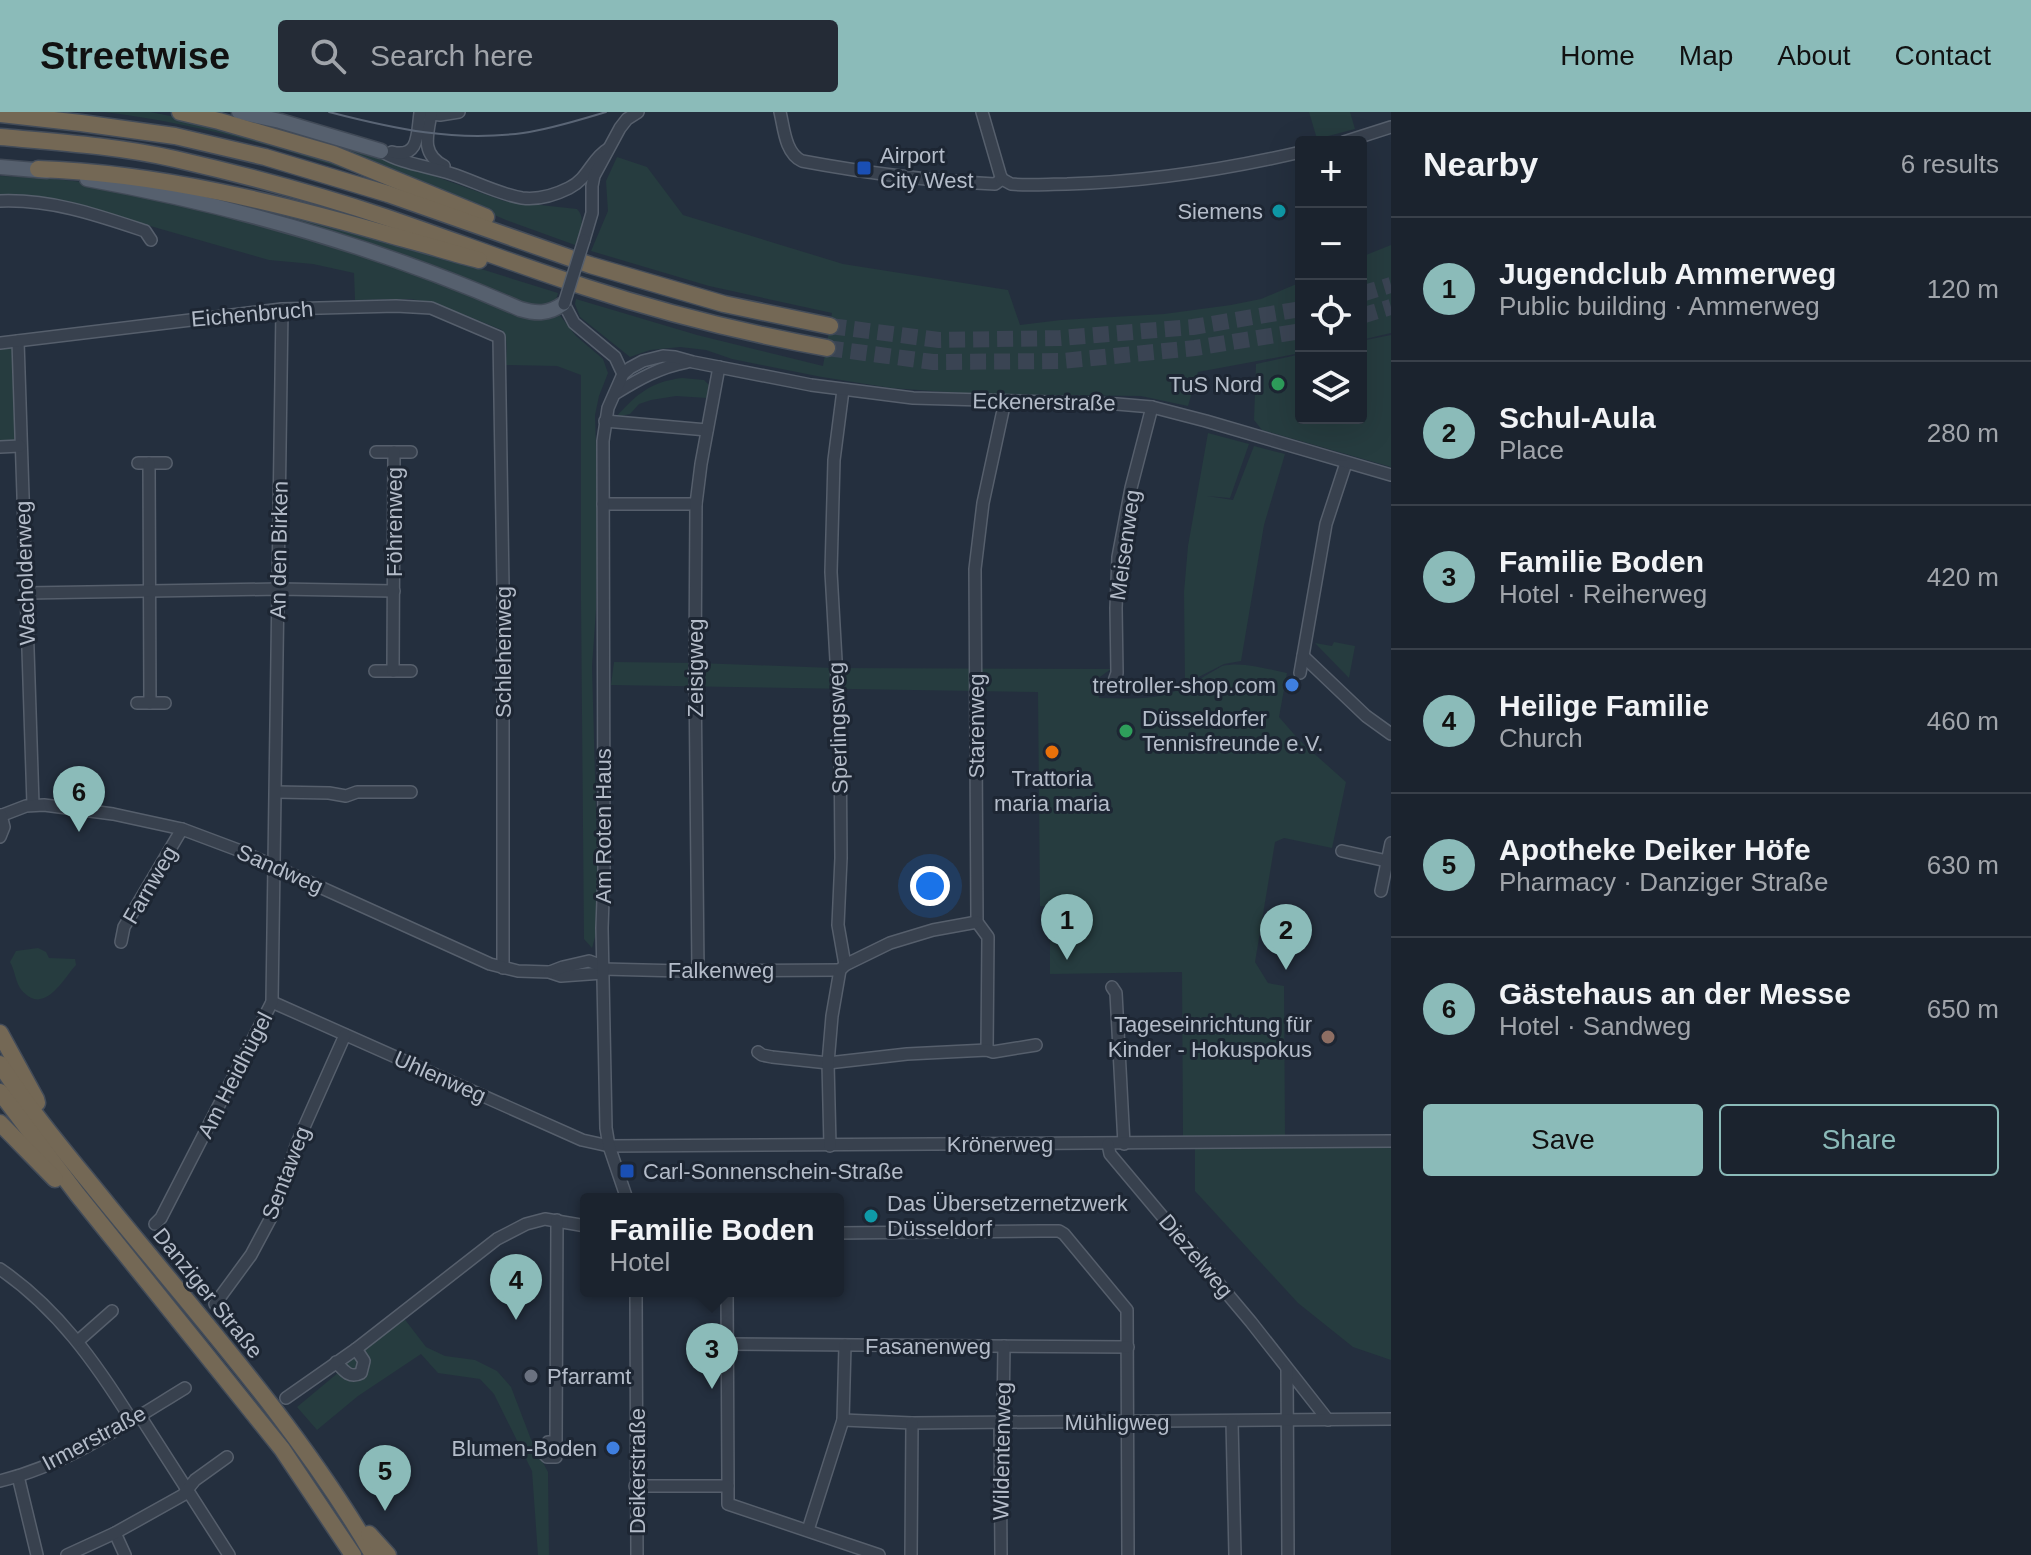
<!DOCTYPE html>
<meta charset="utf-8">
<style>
body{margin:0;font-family:Helvetica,sans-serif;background:#242b36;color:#f1f3f6}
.controls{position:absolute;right:24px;top:24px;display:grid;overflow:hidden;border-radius:8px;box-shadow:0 8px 32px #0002}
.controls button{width:72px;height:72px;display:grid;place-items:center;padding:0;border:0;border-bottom:2px solid #39404a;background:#1b232e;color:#f1f3f6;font:40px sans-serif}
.you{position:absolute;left:930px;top:774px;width:28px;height:28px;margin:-20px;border:6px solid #fff;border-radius:50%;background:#1a73e8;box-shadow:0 0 0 12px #1a73e833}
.badge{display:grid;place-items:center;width:52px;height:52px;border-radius:50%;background:#8bbbb9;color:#111;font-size:26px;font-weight:700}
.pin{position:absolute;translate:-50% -66px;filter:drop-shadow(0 2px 4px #0008)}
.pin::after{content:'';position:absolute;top:42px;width:28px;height:24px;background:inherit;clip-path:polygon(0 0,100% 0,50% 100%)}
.popup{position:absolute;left:580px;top:1081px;width:264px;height:104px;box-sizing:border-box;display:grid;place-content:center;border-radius:8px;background:#1b232e;filter:drop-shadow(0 2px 6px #0005);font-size:26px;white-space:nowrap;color:#a0a4aa}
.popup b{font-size:30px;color:#f1f3f6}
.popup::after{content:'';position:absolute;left:50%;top:100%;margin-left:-16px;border:16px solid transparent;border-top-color:#1b232e}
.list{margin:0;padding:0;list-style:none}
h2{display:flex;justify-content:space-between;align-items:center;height:104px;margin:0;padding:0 32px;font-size:34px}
h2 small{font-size:26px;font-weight:400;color:#a0a4aa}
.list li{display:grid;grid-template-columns:52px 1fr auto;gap:24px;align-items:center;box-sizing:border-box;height:144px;padding:0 32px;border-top:2px solid #39404a}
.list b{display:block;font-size:30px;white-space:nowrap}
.list p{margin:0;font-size:26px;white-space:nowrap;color:#a0a4aa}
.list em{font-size:26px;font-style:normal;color:#a0a4aa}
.actions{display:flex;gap:16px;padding:24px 32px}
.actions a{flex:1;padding:18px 0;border:2px solid #8bbbb9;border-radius:8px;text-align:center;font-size:28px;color:#8bbbb9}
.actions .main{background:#8bbbb9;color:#111}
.icon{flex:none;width:44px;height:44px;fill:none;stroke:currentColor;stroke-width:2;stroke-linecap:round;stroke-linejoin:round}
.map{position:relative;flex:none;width:1391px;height:1443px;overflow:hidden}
header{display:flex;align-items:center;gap:48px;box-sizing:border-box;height:112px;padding:0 40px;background:#8bbbb9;color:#111}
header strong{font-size:38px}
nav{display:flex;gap:44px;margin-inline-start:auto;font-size:28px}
.search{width:560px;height:72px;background:#242b36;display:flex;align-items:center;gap:20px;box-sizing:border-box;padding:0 28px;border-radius:8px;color:#a0a4aa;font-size:30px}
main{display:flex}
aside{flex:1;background:#1b232e}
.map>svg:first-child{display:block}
.green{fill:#263c3f}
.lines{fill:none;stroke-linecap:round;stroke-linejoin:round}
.highway-tunnel{stroke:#3a4453;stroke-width:16;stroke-dasharray:16 8;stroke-linecap:butt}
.minor-casing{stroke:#565f6c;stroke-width:14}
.major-casing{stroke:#414a57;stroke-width:17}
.highway-casing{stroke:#434c59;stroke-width:19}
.minor{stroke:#38414e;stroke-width:11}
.major{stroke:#56606e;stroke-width:14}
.highway{stroke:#746855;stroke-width:16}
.tram{stroke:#5a6575;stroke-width:2}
.minor-bridge-casing{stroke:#565f6c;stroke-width:14;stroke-linecap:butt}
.minor-bridge{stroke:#38414e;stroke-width:11}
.transit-dot{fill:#1a4fb4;stroke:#1d2633;stroke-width:3}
.culture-dot{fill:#0f9aa8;stroke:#1d2633;stroke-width:3}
.leisure-dot{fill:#2e9e5b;stroke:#1d2633;stroke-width:3}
.shop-dot{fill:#3f7fe0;stroke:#1d2633;stroke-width:3}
.food-dot{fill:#e8710a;stroke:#1d2633;stroke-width:3}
.education-dot{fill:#8d6e63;stroke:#1d2633;stroke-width:3}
.worship-dot{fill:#6b7280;stroke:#1d2633;stroke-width:3}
.labels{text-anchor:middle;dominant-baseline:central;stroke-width:6;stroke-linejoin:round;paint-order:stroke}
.poi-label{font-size:22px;fill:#b4bcc9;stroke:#1d2633;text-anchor:start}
.street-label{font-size:22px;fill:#b4bcc9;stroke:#1d2633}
</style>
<header>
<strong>Streetwise</strong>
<div class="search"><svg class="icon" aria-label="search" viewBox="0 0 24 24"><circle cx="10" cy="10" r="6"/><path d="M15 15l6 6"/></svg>Search here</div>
<nav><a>Home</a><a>Map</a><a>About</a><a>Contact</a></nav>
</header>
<main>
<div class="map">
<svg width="1391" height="1443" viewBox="0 0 1391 1443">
<rect width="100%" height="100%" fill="#242f3e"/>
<g class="green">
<path d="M 104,0 L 150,0 L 186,7 L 311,41 L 374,67 C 287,37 197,11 104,0 Z"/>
<path d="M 215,0 L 312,24 L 378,44 L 504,89 L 577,97 C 587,107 579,121 575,133 L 506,108 L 390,59 Z"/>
<polygon points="1309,0 1350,0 1355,17 1317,27"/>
<polygon points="617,45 647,55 683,103 843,152 1008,178 1020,213 1061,208 1164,202 1231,193 1261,187 1301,170 1301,241 1198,260 1188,294 1141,284 974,282 891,276 822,265 732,247 706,238 680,235 650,238 630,245 580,205 575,192 576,187 697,223 823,254 832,201 709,174 591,139 608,99 606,69"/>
<path d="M 0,64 L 38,65 L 82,70 L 144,72 L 256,95 L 462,151 L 558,181 L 555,192 L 558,201 L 576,224 L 603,247 L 608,261 L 599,284 L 595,303 L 598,397 L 596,498 L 592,554 L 599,811 L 592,836 L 584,827 L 581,489 L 581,263 L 557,254 L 506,253 C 506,241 509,227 502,218 L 435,191 L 410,187 L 355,188 L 354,161 L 313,152 L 269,148 L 63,89 L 30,84 L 0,84 Z"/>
<polygon points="1391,133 1391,221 1361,228 1361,145"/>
<polygon points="1391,223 1391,355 1262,318 1254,308 1256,252 1301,242 1301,306 1361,306 1361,229"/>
<polygon points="14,235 17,329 0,330 0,236"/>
<path d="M 682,266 L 704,268 L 710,274 L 707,286 L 676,284 L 651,288 L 639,292 L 630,302 L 616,305 C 637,282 650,270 682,266 Z"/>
<polygon points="1208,321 1249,332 1230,386 1207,384 1233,388 1254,334 1285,342 1264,413 1241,549 1224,552 1185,572 1184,480 1188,434"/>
<polygon points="1334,530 1355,534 1349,566 1315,531 1332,534"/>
<path d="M 614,550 L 698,551 L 833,556 L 1111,557 L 1097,567 L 1099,586 C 1120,586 1143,588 1164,583 C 1185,577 1203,565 1222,554 C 1243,549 1266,557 1287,561 L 1279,605 L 1300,629 L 1346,670 L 1332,736 L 1284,726 L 1275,730 L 1255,850 L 1268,871 L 1284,874 L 1285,1025 L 1183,1024 L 1182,860 L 1050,862 L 1050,795 L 1040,794 L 1038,580 L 611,573 Z"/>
<path d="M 38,836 L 46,840 L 49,846 L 75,847 L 76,853 C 65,865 47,898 28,884 C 25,882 20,877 19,874 C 15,867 15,859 10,850 L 16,839 Z"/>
<polygon points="1391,1033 1391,1248 1353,1235 1298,1191 1195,1079 1195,1036"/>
<polygon points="403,1205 426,1235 445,1244 475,1248 497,1259 511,1275 532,1330 548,1360 549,1443 538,1443 532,1359 494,1282 480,1267 438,1261 421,1242 358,1284 317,1318 297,1295 339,1260 337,1257"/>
</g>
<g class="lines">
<g class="highway-tunnel">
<polyline points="1361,182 1391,173"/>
<polyline points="1361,204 1391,195"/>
<polyline points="830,214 939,228 1060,226 1193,215 1301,197"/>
<polyline points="827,236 933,250 1062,249 1195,236 1301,219"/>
</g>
<g class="minor-casing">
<g id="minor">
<path d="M 780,0 C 784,16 785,41 802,49 C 866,61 929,69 995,72 L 1002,67"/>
<path d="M 982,0 L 1000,62 L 1002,67 L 1011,72 C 1029,74 1048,72 1067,72 C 1147,70 1223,58 1301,40"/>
<polyline points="425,1 440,3 459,0"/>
<path d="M 431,2 C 427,24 421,42 444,54"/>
<polyline points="1344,30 1391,15"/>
<path d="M 381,39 C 402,52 428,54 452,62 C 474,69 498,82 522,86 C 538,88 555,83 569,76 C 589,66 591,47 608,37"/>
<path d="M 392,40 C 420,47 417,20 420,1"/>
<path d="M 0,89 C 51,87 97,103 145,119 L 151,128"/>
<polyline points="584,128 592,101 592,74 594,64 620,16 627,7 638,0"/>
<polyline points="564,192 574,211 615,245 623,262"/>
<polyline points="18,229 33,692"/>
<polyline points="0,231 282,197 396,194 431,196 499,225 503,474 503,856"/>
<polyline points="843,278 834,348 831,460 840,619 841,746 838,813 845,853"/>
<path d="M 616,281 C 639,267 660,255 687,250"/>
<polyline points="605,309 707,318"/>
<polyline points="0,335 20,334"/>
<polyline points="376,340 411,340"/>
<polyline points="138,351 166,351"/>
<polyline points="149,351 150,591"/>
<polyline points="603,392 696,392"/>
<polyline points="27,481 279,477 394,479"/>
<polyline points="1303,544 1366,604 1391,622"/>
<polyline points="375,559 411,559"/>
<polyline points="393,559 394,340"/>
<polyline points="1300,561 1326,412 1346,351"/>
<polyline points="1113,572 1117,561 1116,496 1118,445 1131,376 1152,295"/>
<polyline points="137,591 165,591"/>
<polyline points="276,680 329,681 346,684 357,680 411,680"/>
<polyline points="0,704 26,694 44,693 113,702 182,717 238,738 490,852 518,859 549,860 561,864 603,861"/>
<polyline points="0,725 4,715 1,703"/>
<polyline points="1342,739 1391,750"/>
<polyline points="1381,779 1391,731"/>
<polyline points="121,830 124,815 182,717"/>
<polyline points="603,857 682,859 840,858"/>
<polyline points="698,859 695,561 696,392 701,352 719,255"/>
<polyline points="550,860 563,855 589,849 602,854"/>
<polyline points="1112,875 1116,881 1124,1032"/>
<polyline points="272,890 582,1028 609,1034 1391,1029"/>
<polyline points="987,938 988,825 977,810 975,457 983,391 1005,289"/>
<polyline points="758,940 762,943 772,945 828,951 907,942 987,938 993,940 1036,933"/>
<polyline points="1108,1032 1110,1042 1251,1210 1328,1308"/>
<polyline points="830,1034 828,951 832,904 840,858 845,853 890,831 933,818 977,810"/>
<polyline points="627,1087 609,1034 606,1016 602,816 604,758 603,329 608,296 623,262 630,256 643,249 663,244 675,245 693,250 811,273 913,286 1117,292 1152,295 1206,309 1391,363"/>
<polyline points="155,1112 161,1106 272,890 282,197"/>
<polyline points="838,1121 1040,1119 1059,1119 1064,1122 1127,1198 1128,1443"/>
<path d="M 0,1157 C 57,1196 96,1251 132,1309"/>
<polyline points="636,1179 637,1443"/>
<polyline points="727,1179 728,1374"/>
<polyline points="215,1192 251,1143 274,1100 297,1031 345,923"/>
<polyline points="78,1229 112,1199"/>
<polyline points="727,1232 1128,1235"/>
<path d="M 336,1250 C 344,1259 350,1267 361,1261 L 364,1249 L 356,1237"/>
<polyline points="1287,1257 1288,1443"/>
<polyline points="286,1286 356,1237 497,1127 526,1112 545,1107 586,1114"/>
<polyline points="140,1304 229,1443"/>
<polyline points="843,1308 912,1311 1391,1307"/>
<polyline points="1232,1309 1235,1443"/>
<polyline points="556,1330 556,1345 547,1345 544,1342 545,1335 548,1330 556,1330 557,1108"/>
<polyline points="18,1364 37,1443"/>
<path d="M 0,1369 C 68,1352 126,1312 185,1276"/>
<polyline points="635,1374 728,1374 728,1392 879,1443"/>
<polyline points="808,1418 843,1308 845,1233"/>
<polyline points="115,1421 125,1443"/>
<polyline points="67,1443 115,1421 183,1383 195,1368 227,1345"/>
<polyline points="911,1443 912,1311"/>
<polyline points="1001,1443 1000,1311 1003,1303 1004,1234"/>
</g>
</g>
<g class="major-casing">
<g id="major">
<polyline points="239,0 280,9 381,39"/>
<polyline points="0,55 47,59"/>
<path d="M 87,67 C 235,94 381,136 520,197 C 537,202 548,202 563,192"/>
</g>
</g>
<g class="highway-casing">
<g id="highway">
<polyline points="180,0 219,9 333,42 486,105"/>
<polyline points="0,2 81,11 175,24 265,45 388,82 590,153 724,192 830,214"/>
<path d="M 0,25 C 57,30 119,34 175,47 C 245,63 316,82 385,105 C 452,128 518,153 585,175 C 664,201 745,221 827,236"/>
<path d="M 38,57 C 159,61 280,91 397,125 C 424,132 452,141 479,148"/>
<polyline points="0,921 36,987 37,991"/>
<path d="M 0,952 C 32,1002 71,1047 108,1093 C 200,1206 300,1317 373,1443"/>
<polyline points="0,980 77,1082 282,1337 353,1443"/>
<polyline points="0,1011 55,1067"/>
<polyline points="369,1422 388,1443"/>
</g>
</g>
<use href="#minor" class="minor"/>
<use href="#major" class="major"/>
<use href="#highway" class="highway"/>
<path class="tram" d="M 329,0 C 395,17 454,30 523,21 C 551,17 579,8 606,0"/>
<g class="minor-bridge-casing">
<polyline id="minor-bridge" points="564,192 584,128"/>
</g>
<use href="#minor-bridge" class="minor-bridge"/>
</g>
<g class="transit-dot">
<rect x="856" y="48" width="16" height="16" rx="4"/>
<rect x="619" y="1051" width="16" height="16" rx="4"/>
</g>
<g class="culture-dot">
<circle cx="1279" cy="99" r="8"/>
<circle cx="871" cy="1104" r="8"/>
</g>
<g class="leisure-dot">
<circle cx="1278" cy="272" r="8"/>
<circle cx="1126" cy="619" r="8"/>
</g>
<g class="shop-dot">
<circle cx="1292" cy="573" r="8"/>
<circle cx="613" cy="1336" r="8"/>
</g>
<circle class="food-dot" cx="1052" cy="640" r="8"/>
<circle class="education-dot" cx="1328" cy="925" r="8"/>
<circle class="worship-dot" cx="531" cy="1264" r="8"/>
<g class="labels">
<g class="poi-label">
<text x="880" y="43">Airport<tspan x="880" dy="25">City West</tspan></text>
<text x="1263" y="99" text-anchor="end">Siemens</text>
<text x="1262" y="272" text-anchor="end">TuS Nord</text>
<text x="1276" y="573" text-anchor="end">tretroller-shop.com</text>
<text x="1142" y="606">Düsseldorfer<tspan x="1142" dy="25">Tennisfreunde e.V.</tspan></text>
<text x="1052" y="666" text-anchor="middle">Trattoria<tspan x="1052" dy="25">maria maria</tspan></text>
<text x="1312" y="912" text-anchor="end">Tageseinrichtung für<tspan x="1312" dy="25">Kinder - Hokuspokus</tspan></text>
<text x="643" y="1059">Carl-Sonnenschein-Straße</text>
<text x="887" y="1091">Das Übersetzernetzwerk<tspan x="887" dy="25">Düsseldorf</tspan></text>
<text x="547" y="1264">Pfarramt</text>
<text x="597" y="1336" text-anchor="end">Blumen-Boden</text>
</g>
<g class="street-label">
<text transform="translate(252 202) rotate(-5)">Eichenbruch</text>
<text transform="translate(1044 290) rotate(1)">Eckenerstraße</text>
<text transform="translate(394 410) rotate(-90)">Föhrenweg</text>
<text transform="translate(1125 433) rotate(-82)">Meisenweg</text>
<text transform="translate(279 438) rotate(-89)">An den Birken</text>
<text transform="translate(25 461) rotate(-92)">Wacholderweg</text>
<text transform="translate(503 540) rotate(-90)">Schlehenweg</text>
<text transform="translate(695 556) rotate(-90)">Zeisigweg</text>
<text transform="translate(976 614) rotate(-90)">Starenweg</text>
<text transform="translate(838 616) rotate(-92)">Sperlingsweg</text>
<text transform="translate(603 714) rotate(-90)">Am Roten Haus</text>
<text transform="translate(280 757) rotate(24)">Sandweg</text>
<text transform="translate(150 773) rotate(-60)">Farnweg</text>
<text x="721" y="858">Falkenweg</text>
<text transform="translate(235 963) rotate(-63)">Am Heidhügel</text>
<text transform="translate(440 965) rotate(24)">Uhlenweg</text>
<text x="1000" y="1032">Krönerweg</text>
<text transform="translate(286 1061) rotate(-69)">Sentaweg</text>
<text transform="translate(1196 1144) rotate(50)">Diezelweg</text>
<text transform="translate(208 1181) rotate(51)">Danziger Straße</text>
<text x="928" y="1234">Fasanenweg</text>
<text x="1117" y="1310">Mühligweg</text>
<text transform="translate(94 1326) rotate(-28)">Irmerstraße</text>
<text transform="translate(1002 1339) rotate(-89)">Wildentenweg</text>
<text transform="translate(637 1359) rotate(-90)">Deikerstraße</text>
</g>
</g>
</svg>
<div class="controls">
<button>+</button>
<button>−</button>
<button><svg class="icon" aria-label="locate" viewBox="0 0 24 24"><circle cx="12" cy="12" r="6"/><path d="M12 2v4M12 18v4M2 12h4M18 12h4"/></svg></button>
<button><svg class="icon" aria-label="layers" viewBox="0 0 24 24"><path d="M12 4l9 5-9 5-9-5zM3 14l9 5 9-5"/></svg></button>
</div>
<div class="you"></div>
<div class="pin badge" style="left:1067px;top:848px">1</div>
<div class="pin badge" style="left:1286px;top:858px">2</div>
<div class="pin badge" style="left:712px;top:1277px">3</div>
<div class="popup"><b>Familie Boden</b>Hotel</div>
<div class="pin badge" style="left:516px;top:1208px">4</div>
<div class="pin badge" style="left:385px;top:1399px">5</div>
<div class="pin badge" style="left:79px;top:720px">6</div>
</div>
<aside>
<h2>Nearby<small>6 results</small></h2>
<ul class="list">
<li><span class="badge">1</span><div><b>Jugendclub Ammerweg</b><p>Public building · Ammerweg</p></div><em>120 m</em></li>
<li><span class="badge">2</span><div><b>Schul-Aula</b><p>Place</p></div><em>280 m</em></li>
<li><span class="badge">3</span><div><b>Familie Boden</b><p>Hotel · Reiherweg</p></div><em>420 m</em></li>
<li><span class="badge">4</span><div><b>Heilige Familie</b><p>Church</p></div><em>460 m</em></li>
<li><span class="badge">5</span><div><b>Apotheke Deiker Höfe</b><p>Pharmacy · Danziger Straße</p></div><em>630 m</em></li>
<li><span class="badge">6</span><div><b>Gästehaus an der Messe</b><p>Hotel · Sandweg</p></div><em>650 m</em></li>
</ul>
<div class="actions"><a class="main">Save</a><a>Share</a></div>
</aside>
</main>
